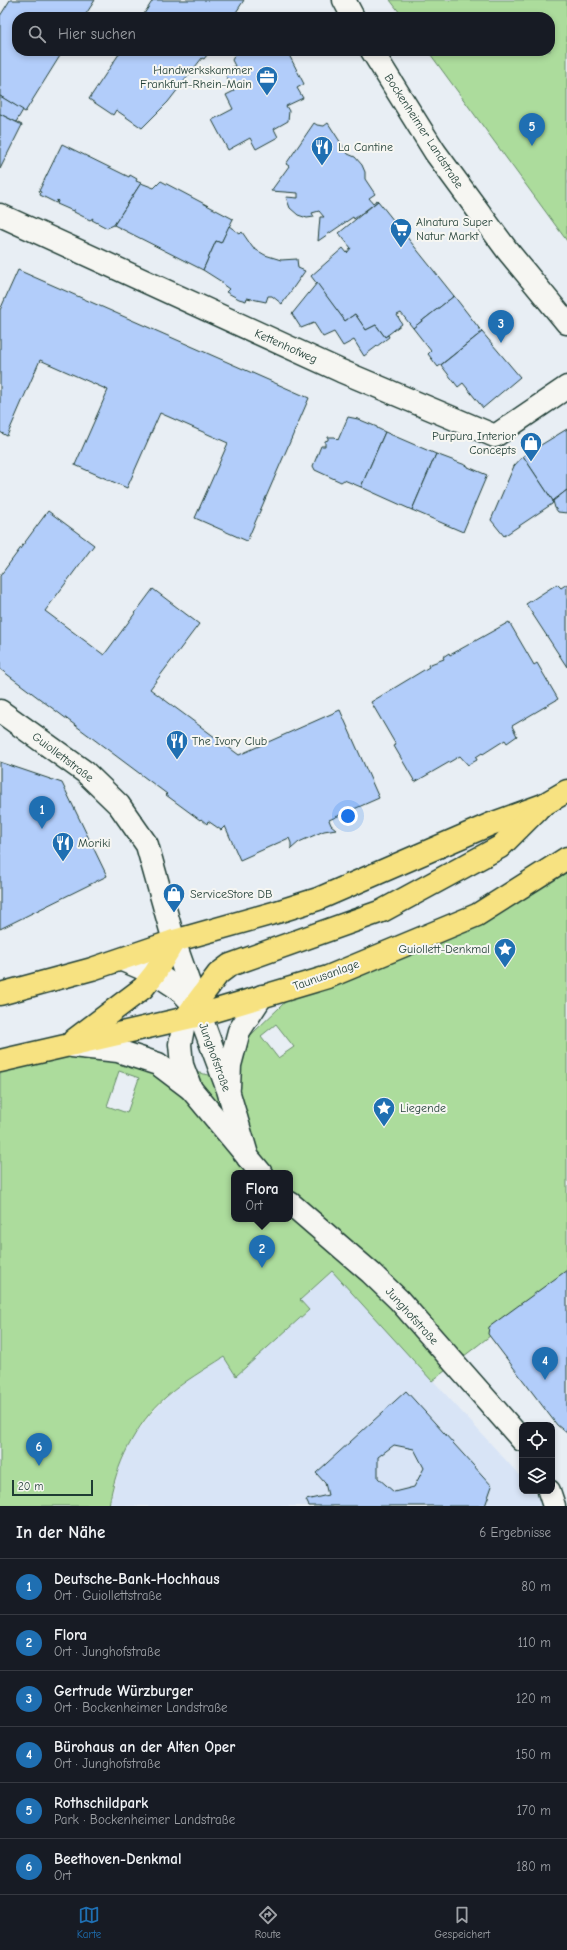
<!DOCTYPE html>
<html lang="de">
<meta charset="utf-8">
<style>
body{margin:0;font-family:"Comic Neue",sans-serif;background:#20242c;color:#f1f3f6}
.controls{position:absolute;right:12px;bottom:12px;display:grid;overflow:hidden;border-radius:8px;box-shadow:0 2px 6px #0003}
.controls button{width:36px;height:36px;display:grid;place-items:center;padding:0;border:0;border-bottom:1px solid #363941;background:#171b24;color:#f1f3f6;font:20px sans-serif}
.scale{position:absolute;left:12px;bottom:10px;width:81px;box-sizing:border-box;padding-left:4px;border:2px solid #1f3d34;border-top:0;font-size:11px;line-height:14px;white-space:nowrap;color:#1f3d34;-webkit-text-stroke:3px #f6f6f2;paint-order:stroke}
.you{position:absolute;left:348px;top:816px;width:14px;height:14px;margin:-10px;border:3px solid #fff;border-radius:50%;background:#1a73e8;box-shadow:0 0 0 6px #1a73e833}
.badge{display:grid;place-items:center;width:26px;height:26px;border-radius:50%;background:#1f6fb2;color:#fff;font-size:13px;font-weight:700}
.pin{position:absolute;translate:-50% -33px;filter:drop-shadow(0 1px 2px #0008)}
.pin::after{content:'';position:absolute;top:21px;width:14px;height:12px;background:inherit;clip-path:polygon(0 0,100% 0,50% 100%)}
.popup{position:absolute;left:231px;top:1170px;width:62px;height:52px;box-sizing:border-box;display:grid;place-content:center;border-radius:8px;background:#171b24;filter:drop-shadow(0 1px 3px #0005);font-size:13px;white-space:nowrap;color:#9ea1a6}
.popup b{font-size:15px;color:#f1f3f6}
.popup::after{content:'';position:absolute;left:50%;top:100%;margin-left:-8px;border:8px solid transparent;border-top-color:#171b24}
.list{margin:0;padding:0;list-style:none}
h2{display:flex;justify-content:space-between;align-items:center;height:52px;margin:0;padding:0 16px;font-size:17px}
h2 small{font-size:13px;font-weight:400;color:#9ea1a6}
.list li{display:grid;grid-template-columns:26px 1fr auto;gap:12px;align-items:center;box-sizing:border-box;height:56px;padding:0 16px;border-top:1px solid #363941}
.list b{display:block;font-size:15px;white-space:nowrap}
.list p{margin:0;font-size:13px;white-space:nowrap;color:#9ea1a6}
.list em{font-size:13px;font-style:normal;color:#9ea1a6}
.icon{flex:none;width:22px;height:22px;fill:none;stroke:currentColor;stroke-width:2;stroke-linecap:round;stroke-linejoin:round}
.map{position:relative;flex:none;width:567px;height:1506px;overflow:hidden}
.search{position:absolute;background:#171b24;box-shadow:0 2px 6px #0003;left:12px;right:12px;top:12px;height:44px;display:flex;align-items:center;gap:10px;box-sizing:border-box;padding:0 14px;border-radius:16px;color:#9ea1a6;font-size:15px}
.sheet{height:388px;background:#171b24}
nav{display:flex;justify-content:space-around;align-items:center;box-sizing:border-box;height:56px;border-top:1px solid #363941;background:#171b24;font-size:11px;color:#9ea1a6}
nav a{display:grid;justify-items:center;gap:2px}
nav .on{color:#1f6fb2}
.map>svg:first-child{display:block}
.built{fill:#d8e4f6}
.green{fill:#acdc9c;stroke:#668c68;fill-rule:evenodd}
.building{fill:#b2cdfa;stroke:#1f3d34;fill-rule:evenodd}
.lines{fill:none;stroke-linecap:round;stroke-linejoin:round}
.minor-casing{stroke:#1f3d34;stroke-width:25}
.secondary-casing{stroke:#1f3d34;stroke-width:25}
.primary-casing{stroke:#1f3d34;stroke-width:25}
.minor{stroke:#f6f6f2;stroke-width:22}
.secondary{stroke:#f6f6f2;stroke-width:22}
.primary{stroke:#f7e281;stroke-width:22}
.labels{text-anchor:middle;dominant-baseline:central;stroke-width:4;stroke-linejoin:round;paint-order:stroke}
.poi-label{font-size:12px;fill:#1f3d34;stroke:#f6f6f2;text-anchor:start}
.street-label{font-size:12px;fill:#1f3d34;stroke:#f6f6f2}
</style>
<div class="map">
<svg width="567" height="1506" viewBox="0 0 567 1506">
<rect width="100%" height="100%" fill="#e8eef4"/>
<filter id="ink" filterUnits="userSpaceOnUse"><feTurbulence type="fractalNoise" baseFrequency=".025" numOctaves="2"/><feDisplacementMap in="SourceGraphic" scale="8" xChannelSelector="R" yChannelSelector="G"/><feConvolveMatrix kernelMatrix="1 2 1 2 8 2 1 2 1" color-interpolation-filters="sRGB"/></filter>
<g filter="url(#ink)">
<polygon class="built" points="333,1271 522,1478 522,1491 534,1491 548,1506 109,1506 120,1466 133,1438 150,1415 166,1398 186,1382 224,1357 236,1376 309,1310 300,1300"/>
<g class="green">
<polygon points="390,0 567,0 567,241 428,51 550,51 550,17 403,17"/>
<path d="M 567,858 L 567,1276 L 432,1381 L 332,1271 L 300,1300 L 309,1310 L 236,1376 L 224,1357 C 204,1370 184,1381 166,1397 C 135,1424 115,1466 109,1506 L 0,1506 L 0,1061 L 67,1045 L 209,1075 L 303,985 L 477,915 ZM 276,1024 L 294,1047 L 278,1058 L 261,1036 ZM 119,1071 L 139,1078 L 127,1113 L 107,1106 ZM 234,1173 L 290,1173 L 290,1219 L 234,1219 Z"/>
</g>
<g class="building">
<polygon points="10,0 95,0 84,17 17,17 17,51 63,51 25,112 0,96 0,16"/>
<polygon points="153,0 244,0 233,17 142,17"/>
<polygon points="121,51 210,51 204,59 202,58 168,102 142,128 116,110 113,115 89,99"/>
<polygon points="237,51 287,51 304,84 297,88 303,98 286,106 289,111 288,121 274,129 278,137 256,149 250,138 228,150 212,120 233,109 226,95 234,91 224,72 235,66 232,60"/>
<polygon points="0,96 23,110 16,122 0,114"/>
<polygon points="0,114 22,125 0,169"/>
<polygon points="314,123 317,125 324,126 328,123 348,154 355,157 362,165 365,172 365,179 375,194 369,198 373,203 377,200 378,201 354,219 353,217 318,241 320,217 324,217 319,211 312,213 314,217 307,218 298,215 290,208 286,197 298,198 298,193 271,191 289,166 286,164"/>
<polygon points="62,144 129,177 130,175 137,179 136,181 141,183 114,225 107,228 92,220 93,218 90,220 74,212 74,209 73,211 57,204 58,201 57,200 56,203 40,195 41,192 39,191"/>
<polygon points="161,181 233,219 221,243 216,241 203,270 114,225 141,183 154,188"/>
<polygon points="378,201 454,296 413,328 401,313 397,315 402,324 385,337 376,325 366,330 355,314 345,321 311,276 343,248 347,253 351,248 339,233"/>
<polygon points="229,226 240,234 242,232 253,248 265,255 281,260 297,259 298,268 305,271 282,304 272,296 268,296 266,302 247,298 246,301 239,299 226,292 229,289 222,284 222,282 203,270 216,241 221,243"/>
<polygon points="18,270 309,398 247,541 195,518 228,443 160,413 127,488 75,465 108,390 40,360 7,436 0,432 0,310"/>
<polygon points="317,283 345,321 355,314 366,330 376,325 385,337 388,335 389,337 364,356 354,340 343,346 334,332 323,337 314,323 301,328 292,314"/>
<polygon points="454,296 482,332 438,367 428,354 431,351 413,328"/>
<polygon points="482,332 520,377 483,408 463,383 458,387 441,365"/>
<polygon points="348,417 358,419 377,427 377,428 385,432 361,487 344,480 341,482 315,470 313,466 321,446 325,446 325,441 328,440 328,437 335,437 338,440"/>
<polygon points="567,429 567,490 553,501 523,456"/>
<polygon points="385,432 436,454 412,510 361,487"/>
<polygon points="436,454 468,466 468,467 487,475 463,532 412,510"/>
<polygon points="523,456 553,501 552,504 504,536 491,520 514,466"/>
<polygon points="567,490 567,513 558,512 555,508 553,501"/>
<polygon points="48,511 94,545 45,611 104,655 153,589 199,624 150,689 239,755 340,710 379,798 329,820 331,825 336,829 324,831 299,842 291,849 291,843 289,838 240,860 225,826 221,830 208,821 207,824 201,819 200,820 166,795 167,794 0,669 0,576"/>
<polygon points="557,584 561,588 567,584 567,667 526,604"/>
<polygon points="509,622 534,665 537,663 558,699 512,726 517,736 507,743 505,740 483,754 482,753 476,757 477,760 468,765 460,756 415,782 394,746 396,745 371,702 429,667 428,665 444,659 443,657 449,653 450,655"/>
<polygon points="0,762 62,783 107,876 0,929"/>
<polygon points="567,1270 567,1433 557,1425 488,1334 489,1327"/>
<path d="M 406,1391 L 492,1486 L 485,1506 L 309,1506 L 306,1500 L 328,1495 L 325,1483 L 316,1473 ZM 394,1445 L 414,1449 L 424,1468 L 414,1487 L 394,1492 L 378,1478 L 378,1457 Z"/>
</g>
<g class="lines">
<g class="minor-casing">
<g id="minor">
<polyline points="0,215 341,371 495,436 567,387"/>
<polyline points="0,711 85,772 119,805 147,845 174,941"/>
</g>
</g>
<g class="secondary-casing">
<g id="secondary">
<polyline points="344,0 353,17"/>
<polyline points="372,51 435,152 507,250 567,323"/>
<polyline points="174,941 200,1015 228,1090 248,1158"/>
<path d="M 122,960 C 149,971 180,983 196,1009"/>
<polyline points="185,1018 180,1044 182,1065 191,1089 261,1173"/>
<polyline points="72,1046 118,1051 158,1064 191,1089"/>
<polyline points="229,1087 230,1065 239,1031 262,996"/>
<polyline points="290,1203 371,1273 399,1300 522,1440"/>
<polyline points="549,1491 554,1506"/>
</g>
</g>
<g class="primary-casing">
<g id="primary">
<polyline points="0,994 92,969 174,941 277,912 318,899 491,824 543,805 567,791"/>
<polyline points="185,1018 218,974 230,965 382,911 500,847 537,810"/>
<polyline points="74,1040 143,988 155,973 174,941"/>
<polyline points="0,1061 200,1015 328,977 477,915 567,858"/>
</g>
</g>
<use href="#minor" class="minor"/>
<use href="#secondary" class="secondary"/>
<use href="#primary" class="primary"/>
</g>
</g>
<defs>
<g id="office-pin" transform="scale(1.15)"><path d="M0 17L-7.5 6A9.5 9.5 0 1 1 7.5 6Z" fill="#1f6fb2" stroke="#f6f6f2"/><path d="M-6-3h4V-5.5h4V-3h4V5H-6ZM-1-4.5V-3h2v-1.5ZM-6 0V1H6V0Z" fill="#fff"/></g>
<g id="restaurant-pin" transform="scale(1.15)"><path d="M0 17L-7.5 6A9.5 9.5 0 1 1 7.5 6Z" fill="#1f6fb2" stroke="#f6f6f2"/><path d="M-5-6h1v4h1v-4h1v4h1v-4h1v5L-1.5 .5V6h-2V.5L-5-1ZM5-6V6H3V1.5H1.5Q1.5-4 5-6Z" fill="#fff"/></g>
<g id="supermarket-pin" transform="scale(1.15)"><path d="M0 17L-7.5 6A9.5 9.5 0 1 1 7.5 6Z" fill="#1f6fb2" stroke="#f6f6f2"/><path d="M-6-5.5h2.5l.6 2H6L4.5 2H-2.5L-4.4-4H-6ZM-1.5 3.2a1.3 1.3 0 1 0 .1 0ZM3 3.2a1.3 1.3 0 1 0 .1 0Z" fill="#fff"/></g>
<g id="shop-pin" transform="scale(1.15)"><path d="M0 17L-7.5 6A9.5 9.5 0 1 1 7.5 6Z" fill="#1f6fb2" stroke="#f6f6f2"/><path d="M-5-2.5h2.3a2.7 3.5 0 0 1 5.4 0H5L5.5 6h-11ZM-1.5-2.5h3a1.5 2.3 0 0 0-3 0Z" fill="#fff"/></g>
<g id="sight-pin" transform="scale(1.15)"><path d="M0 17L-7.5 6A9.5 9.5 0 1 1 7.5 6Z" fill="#1f6fb2" stroke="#f6f6f2"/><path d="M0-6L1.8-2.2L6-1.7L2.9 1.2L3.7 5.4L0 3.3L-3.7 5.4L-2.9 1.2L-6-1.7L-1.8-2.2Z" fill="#fff"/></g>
</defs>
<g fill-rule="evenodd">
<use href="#office-pin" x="267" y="77"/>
<use href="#restaurant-pin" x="322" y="147"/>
<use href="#supermarket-pin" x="401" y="229"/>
<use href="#shop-pin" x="531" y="443"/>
<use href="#restaurant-pin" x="177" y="741"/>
<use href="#restaurant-pin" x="63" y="843"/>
<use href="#shop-pin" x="174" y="894"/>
<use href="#sight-pin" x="505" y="949"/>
<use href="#sight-pin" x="384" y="1108"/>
</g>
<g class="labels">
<g class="poi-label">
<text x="252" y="70" text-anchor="end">Handwerkskammer<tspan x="252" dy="14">Frankfurt-Rhein-Main</tspan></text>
<text x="338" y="147">La Cantine</text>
<text x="416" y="222">Alnatura Super<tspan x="416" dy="14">Natur Markt</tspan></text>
<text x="516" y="436" text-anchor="end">Purpura Interior<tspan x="516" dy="14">Concepts</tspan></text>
<text x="192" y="741">The Ivory Club</text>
<text x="78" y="843">Moriki</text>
<text x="190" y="894">ServiceStore DB</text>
<text x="490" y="949" text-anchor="end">Guiollett-Denkmal</text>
<text x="400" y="1108">Liegende</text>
</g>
<g class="street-label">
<text transform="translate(424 131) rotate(57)">Bockenheimer Landstraße</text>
<text transform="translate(286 346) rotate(24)">Kettenhofweg</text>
<text transform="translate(63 757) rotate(37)">Guiollettstraße</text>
<text transform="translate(326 975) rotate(-20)">Taunusanlage</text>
<text transform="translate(215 1057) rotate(70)">Junghofstraße</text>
<text transform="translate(412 1316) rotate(48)">Junghofstraße</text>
</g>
</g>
</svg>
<div class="controls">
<button><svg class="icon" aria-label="locate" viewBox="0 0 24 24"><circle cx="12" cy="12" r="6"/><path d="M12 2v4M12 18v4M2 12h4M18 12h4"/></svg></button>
<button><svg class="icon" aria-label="layers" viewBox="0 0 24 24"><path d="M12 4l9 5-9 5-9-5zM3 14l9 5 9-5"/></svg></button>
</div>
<div class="scale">20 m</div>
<div class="you"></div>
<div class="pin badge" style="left:42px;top:829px">1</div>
<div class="pin badge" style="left:262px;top:1268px">2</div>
<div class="popup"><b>Flora</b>Ort</div>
<div class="pin badge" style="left:501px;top:343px">3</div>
<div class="pin badge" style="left:545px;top:1380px">4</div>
<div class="pin badge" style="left:532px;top:146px">5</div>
<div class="pin badge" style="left:39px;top:1466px">6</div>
<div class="search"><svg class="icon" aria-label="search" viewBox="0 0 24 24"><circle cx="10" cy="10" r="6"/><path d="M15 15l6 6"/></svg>Hier suchen</div>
</div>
<section class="sheet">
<h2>In der Nähe<small>6 Ergebnisse</small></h2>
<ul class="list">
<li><span class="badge">1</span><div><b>Deutsche-Bank-Hochhaus</b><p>Ort · Guiollettstraße</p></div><em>80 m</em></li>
<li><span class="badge">2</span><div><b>Flora</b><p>Ort · Junghofstraße</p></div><em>110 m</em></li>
<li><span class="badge">3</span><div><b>Gertrude Würzburger</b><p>Ort · Bockenheimer Landstraße</p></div><em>120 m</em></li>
<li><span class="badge">4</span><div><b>Bürohaus an der Alten Oper</b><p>Ort · Junghofstraße</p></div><em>150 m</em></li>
<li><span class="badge">5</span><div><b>Rothschildpark</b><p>Park · Bockenheimer Landstraße</p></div><em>170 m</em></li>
<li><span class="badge">6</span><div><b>Beethoven-Denkmal</b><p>Ort</p></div><em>180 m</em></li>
</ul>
</section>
<nav>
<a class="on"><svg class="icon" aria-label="map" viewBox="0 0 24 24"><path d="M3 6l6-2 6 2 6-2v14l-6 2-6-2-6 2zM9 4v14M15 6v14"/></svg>Karte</a>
<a><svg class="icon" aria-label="directions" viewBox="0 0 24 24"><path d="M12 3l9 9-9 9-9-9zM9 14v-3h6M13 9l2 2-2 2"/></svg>Route</a>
<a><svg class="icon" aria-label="saved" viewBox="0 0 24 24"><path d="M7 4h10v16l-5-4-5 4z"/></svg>Gespeichert</a>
</nav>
